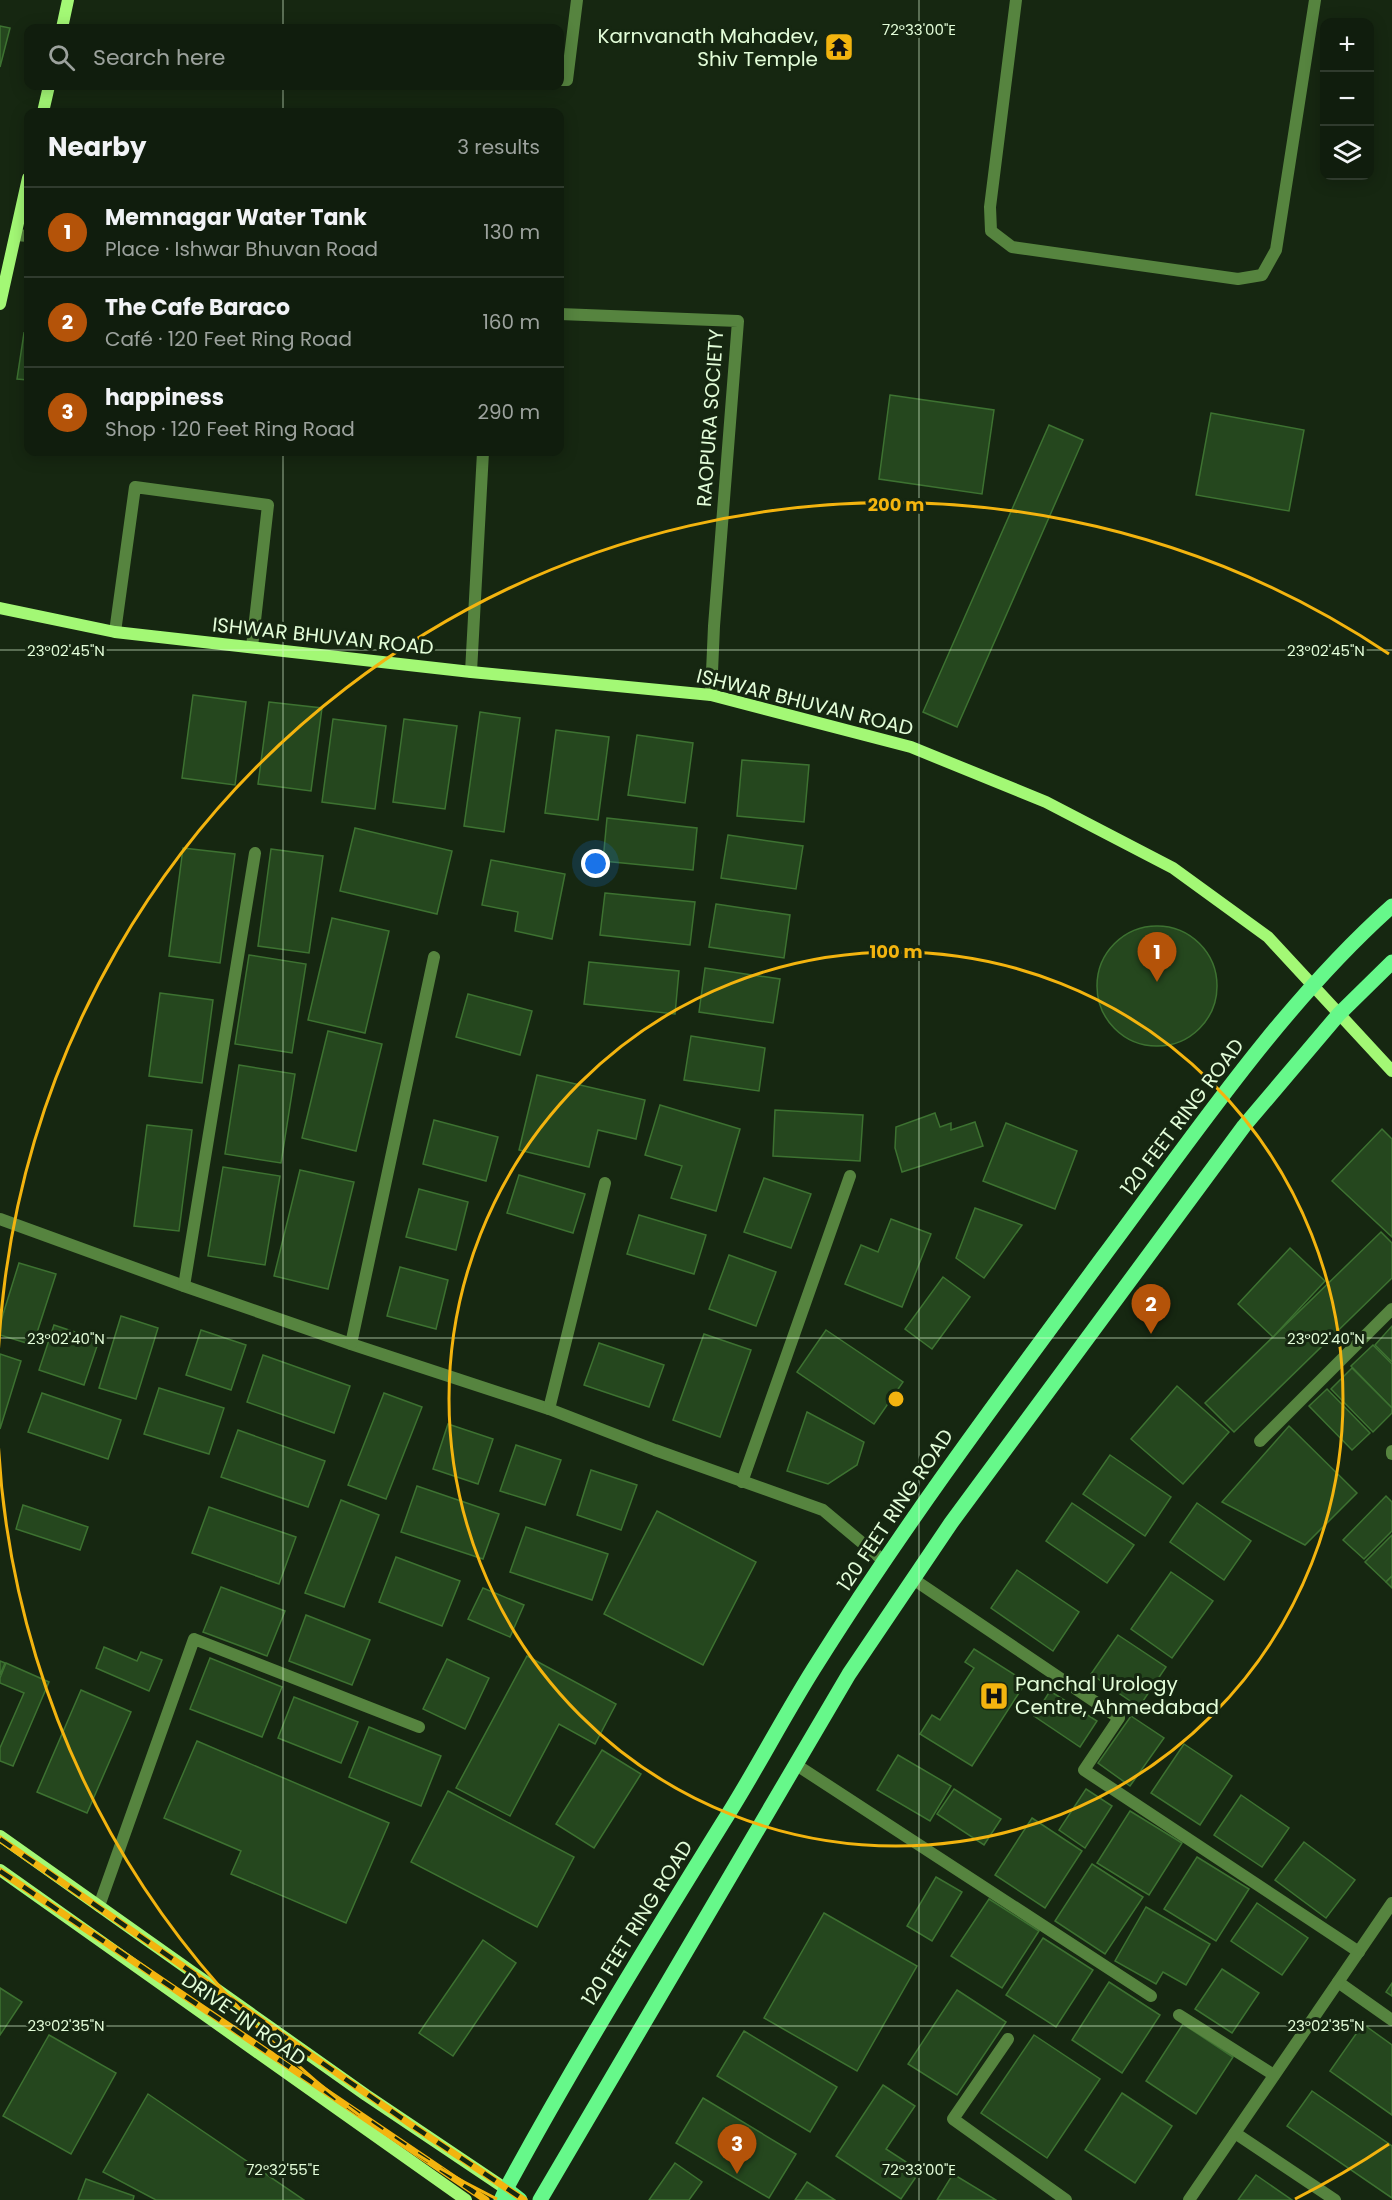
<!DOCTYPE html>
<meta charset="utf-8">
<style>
body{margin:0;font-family:Poppins,sans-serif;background:#192616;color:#f1f3f6}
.controls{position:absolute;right:18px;top:18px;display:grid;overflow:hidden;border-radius:12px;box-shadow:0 3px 15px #0003}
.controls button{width:54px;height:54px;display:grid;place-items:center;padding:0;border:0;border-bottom:2px solid #303b2e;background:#101d0d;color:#f1f3f6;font:30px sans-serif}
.you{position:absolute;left:596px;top:864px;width:21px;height:21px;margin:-15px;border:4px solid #fff;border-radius:50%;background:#1a73e8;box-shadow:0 0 0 9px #1a73e833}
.badge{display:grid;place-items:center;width:39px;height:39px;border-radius:50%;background:#b45309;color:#fff;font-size:20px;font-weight:700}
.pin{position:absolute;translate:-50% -50px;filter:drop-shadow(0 2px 3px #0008)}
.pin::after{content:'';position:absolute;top:32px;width:21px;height:18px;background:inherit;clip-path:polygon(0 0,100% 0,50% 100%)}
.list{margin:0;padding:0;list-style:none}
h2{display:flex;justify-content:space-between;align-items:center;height:78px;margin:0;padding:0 24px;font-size:26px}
h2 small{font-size:20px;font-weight:400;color:#9ca29d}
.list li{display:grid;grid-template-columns:39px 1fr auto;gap:18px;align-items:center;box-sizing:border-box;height:90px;padding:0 24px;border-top:2px solid #303b2e}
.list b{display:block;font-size:22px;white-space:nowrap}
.list p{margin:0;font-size:20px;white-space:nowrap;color:#9ca29d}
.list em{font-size:20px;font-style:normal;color:#9ca29d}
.icon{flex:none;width:33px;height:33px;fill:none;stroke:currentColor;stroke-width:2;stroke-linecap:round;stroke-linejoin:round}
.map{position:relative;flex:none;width:1392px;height:2200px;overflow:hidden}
.search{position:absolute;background:#101d0d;box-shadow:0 3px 15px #0003;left:24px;top:24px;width:540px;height:66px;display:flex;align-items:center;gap:15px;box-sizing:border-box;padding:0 21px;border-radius:12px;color:#9ca29d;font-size:22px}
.panel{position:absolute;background:#101d0d;box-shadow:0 3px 15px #0003;left:24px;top:108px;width:540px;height:348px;border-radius:12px}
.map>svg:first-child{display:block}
.building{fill:#25471e;stroke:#3d7231;stroke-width:1.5}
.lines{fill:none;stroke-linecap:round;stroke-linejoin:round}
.lane{stroke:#56843f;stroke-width:12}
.street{stroke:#56843f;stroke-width:12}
.secondary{stroke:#a3f875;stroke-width:12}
.primary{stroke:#66f88a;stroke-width:15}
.rail-casing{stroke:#f3b40f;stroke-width:7}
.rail{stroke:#162711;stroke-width:4.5;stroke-dasharray:14;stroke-linecap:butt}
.ticks{fill:none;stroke:#e3fdd9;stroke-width:1.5;stroke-opacity:0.45}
.ring{fill:none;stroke:#f3b40f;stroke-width:3}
.labels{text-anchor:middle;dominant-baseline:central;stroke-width:6;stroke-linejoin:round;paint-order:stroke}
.poi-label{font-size:20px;fill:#e3fdd9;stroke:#162711;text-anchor:end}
.street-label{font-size:20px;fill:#e3fdd9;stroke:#162711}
.ticks-label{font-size:15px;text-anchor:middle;fill:#e3fdd9;stroke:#162711;stroke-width:6;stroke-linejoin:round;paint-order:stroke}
.centre{fill:#f3b40f;stroke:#162711;stroke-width:3}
.ring-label{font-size:18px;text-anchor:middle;font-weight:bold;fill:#f3b40f;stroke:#162711;stroke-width:6;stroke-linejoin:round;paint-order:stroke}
</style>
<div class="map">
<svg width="1392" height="2200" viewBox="0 0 1392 2200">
<rect width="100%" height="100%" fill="#162711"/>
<g class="building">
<polygon points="0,26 10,28 0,67"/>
<polygon points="24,333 28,334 28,380 17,379"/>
<polygon points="890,395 994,410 982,494 879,479"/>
<polygon points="1211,413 1304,430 1289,511 1196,495"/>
<polygon points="1049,425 1083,440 957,727 923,712"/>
<polygon points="193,695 246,702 235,785 182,778"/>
<polygon points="269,702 322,708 311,791 258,784"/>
<polygon points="480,712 520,718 504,832 464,826"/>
<polygon points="333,719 386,726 375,809 322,802"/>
<polygon points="404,719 457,726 445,809 393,802"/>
<polygon points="556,730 609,737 598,820 545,813"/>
<polygon points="637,735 693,743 685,803 628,795"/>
<polygon points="742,760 809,765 804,822 737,816"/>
<polygon points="607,818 697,828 693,870 603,861"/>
<polygon points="355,828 452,851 437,914 340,891"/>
<polygon points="728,835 803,846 796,889 721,878"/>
<polygon points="183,848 235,854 220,963 169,956"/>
<polygon points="271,849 323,856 309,953 258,946"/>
<polygon points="491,860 565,874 552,939 515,931 518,912 482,905"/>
<polygon points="605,893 695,902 690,945 600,935"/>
<polygon points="716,904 790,915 784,958 709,947"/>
<polygon points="332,918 389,931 365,1033 308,1020"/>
<circle cx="1157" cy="986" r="60"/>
<polygon points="249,955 306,964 292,1053 235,1044"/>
<polygon points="589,962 679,971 675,1014 584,1004"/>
<polygon points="705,968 780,979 773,1023 699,1012"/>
<polygon points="160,993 213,1000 202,1083 149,1076"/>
<polygon points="468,994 532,1011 520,1055 456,1037"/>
<polygon points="328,1031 382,1044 356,1151 302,1138"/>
<polygon points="691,1036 765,1048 759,1091 684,1080"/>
<polygon points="239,1065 295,1074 281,1163 225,1154"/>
<polygon points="537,1075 645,1100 636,1139 598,1130 589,1167 519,1150"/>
<polygon points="660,1105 740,1129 716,1211 671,1198 682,1166 645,1155"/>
<polygon points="775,1110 863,1115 860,1161 773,1156"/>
<polygon points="935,1113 940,1127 951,1123 951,1130 975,1122 983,1146 902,1172 895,1148 896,1127"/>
<polygon points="434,1120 498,1137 486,1181 423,1164"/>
<polygon points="1006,1123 1077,1151 1055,1209 983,1181"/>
<polygon points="147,1125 192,1130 179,1231 134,1226"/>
<polygon points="1382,1129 1392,1139 1392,1237 1332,1181"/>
<polygon points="223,1167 280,1176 265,1265 208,1256"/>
<polygon points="300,1170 354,1182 328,1289 274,1276"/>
<polygon points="519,1175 585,1194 573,1233 507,1213"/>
<polygon points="764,1178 811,1194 791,1248 744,1232"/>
<polygon points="419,1189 468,1202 456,1250 406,1237"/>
<polygon points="975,1208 1022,1225 984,1278 956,1258"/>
<polygon points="639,1215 706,1235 694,1274 627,1254"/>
<polygon points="891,1219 931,1234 902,1307 845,1284 861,1245 878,1252"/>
<polygon points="1381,1232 1392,1243 1392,1278 1234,1432 1205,1403"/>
<polygon points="1290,1248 1325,1281 1273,1337 1238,1304"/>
<polygon points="729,1255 776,1272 756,1326 709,1309"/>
<polygon points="19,1263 56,1274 33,1345 0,1335 0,1324"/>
<polygon points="400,1267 448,1280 436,1329 387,1316"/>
<polygon points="943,1277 970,1297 932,1349 905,1329"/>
<polygon points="121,1316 158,1328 136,1399 99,1388"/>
<polygon points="54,1325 99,1340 84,1385 39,1370"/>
<polygon points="1392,1326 1392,1362 1375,1345"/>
<polygon points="201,1330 246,1345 231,1390 186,1375"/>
<polygon points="826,1330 903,1382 874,1424 797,1372"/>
<polygon points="704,1334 751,1350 720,1437 673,1420"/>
<polygon points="599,1343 664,1365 649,1407 584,1385"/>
<polygon points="1373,1345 1392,1364 1392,1408 1351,1366"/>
<polygon points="0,1354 21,1361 0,1429"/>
<polygon points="263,1355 350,1386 334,1433 247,1402"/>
<polygon points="1352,1368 1392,1408 1392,1413 1373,1432 1331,1389"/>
<polygon points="1177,1386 1229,1432 1183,1484 1131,1439"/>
<polygon points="159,1388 224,1408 209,1454 144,1434"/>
<polygon points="1327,1389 1370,1433 1352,1450 1309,1406"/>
<polygon points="42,1393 121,1420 108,1459 28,1432"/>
<polygon points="384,1393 422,1407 386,1499 348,1485"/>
<polygon points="807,1412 864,1442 857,1465 828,1484 787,1471"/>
<polygon points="448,1424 493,1439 478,1484 433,1469"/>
<polygon points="1289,1426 1357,1493 1305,1545 1222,1502"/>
<polygon points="238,1430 325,1461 308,1507 221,1477"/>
<polygon points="516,1445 561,1460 545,1505 500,1491"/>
<polygon points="1110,1455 1171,1497 1145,1536 1083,1494"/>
<polygon points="591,1470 637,1485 621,1530 577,1515"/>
<polygon points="417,1486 499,1514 483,1559 401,1532"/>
<polygon points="1386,1496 1392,1502 1392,1531 1364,1559 1343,1540"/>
<polygon points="341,1500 379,1515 344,1607 305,1593"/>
<polygon points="1072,1503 1134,1545 1107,1583 1046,1541"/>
<polygon points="1197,1503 1251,1541 1224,1580 1170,1542"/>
<polygon points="23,1505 88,1527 80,1550 16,1529"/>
<polygon points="209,1507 296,1537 279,1584 192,1553"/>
<polygon points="657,1511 756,1562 703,1665 604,1614"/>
<polygon points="526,1527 608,1554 592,1600 510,1572"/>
<polygon points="1392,1535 1392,1576 1386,1582 1365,1562"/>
<polygon points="396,1557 460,1581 442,1626 379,1602"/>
<polygon points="1017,1570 1079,1612 1053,1651 991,1608"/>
<polygon points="1171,1572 1213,1601 1172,1658 1131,1629"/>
<polygon points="1392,1576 1392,1588 1386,1582"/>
<polygon points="221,1587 285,1611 267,1656 203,1632"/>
<polygon points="483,1588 524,1605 510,1637 468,1619"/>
<polygon points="306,1615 370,1640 352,1685 289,1661"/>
<polygon points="1118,1635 1166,1667 1139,1707 1091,1674"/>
<polygon points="104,1647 137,1661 141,1652 162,1660 149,1691 96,1668"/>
<polygon points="974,1649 1026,1682 972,1766 920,1734 932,1715 940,1720 974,1668 965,1662"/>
<polygon points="527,1656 616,1704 595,1744 559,1724 510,1816 456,1788"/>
<polygon points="210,1658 282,1687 262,1737 190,1709"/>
<polygon points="447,1659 489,1678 465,1729 423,1709"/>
<polygon points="0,1661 5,1663 0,1675"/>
<polygon points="6,1663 49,1682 13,1766 0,1761 0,1748 24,1693 0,1683 0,1678"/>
<polygon points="81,1690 131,1712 87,1813 37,1792"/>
<polygon points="1050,1691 1097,1721 1080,1747 1034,1716"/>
<polygon points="294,1697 358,1722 341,1763 278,1738"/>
<polygon points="1131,1716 1164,1738 1130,1786 1098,1763"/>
<polygon points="369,1727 441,1756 421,1806 349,1777"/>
<polygon points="197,1741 389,1823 346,1923 231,1874 241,1851 164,1818"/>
<polygon points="1184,1744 1232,1776 1200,1825 1151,1793"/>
<polygon points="602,1750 641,1774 594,1848 556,1824"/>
<polygon points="898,1755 951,1786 930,1821 877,1790"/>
<polygon points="954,1789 1001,1819 984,1845 937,1814"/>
<polygon points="1086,1789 1112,1806 1085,1848 1059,1830"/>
<polygon points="448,1791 574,1857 537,1927 411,1862"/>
<polygon points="1241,1795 1289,1828 1262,1867 1214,1835"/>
<polygon points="1130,1811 1182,1843 1149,1895 1097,1863"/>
<polygon points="1032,1818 1082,1851 1045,1908 995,1875"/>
<polygon points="1304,1842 1355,1880 1326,1918 1275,1880"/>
<polygon points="1197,1857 1249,1889 1216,1941 1164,1909"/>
<polygon points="1092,1864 1143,1897 1105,1954 1055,1921"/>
<polygon points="936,1877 962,1892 932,1941 907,1926"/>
<polygon points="989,1899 1039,1931 1002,1988 951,1956"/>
<polygon points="1257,1903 1308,1938 1282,1975 1231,1941"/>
<polygon points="1146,1907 1210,1944 1186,1985 1163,1972 1156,1984 1115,1961"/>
<polygon points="824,1913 917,1966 857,2071 764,2018"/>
<polygon points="1043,1938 1093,1970 1056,2027 1006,1995"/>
<polygon points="483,1940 516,1963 453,2056 419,2033"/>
<polygon points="1222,1969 1259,1993 1232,2033 1195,2009"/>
<polygon points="1109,1982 1160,2015 1122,2073 1072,2040"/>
<polygon points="1392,1983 1392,1996 1386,1992"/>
<polygon points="0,1988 22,2002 0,2035"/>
<polygon points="957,1990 1006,2022 957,2095 908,2064"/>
<polygon points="1183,2024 1233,2057 1196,2114 1146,2081"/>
<polygon points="1363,2024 1392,2045 1392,2115 1330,2071"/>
<polygon points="744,2031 837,2087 810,2132 717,2076"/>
<polygon points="49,2035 116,2073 71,2154 3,2116"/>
<polygon points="1034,2035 1100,2079 1047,2158 981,2113"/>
<polygon points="883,2085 915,2106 886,2149 920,2171 901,2199 836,2156"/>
<polygon points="1312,2091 1392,2146 1392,2198 1287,2126"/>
<polygon points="1122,2093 1172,2126 1135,2183 1085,2150"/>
<polygon points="148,2094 304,2200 156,2200 103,2172"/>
<polygon points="703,2098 796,2154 769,2198 676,2143"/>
<polygon points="675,2163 702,2182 689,2200 649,2200"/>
<polygon points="953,2174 996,2200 937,2200"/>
<polygon points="1256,2175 1292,2200 1238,2200"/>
<polygon points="86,2179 134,2196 133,2200 78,2200"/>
<polygon points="807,2182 835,2200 795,2200"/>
</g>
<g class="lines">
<polyline class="lane" points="560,80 567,80 577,0"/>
<g class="street">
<polyline points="1016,0 990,207 991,231 1012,247 1238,279 1262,275 1276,250 1315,0"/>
<polyline points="16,235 28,236"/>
<polyline points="560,314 738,321 714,626 711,695"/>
<polyline points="115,632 135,487 268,505 252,647"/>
<polyline points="471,672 483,452"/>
<polyline points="0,1219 184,1286 351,1344 549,1409 655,1450 823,1510 885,1562"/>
<polyline points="184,1286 255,853"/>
<polyline points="351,1344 434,957"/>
<polyline points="549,1409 605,1183"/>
<polyline points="1260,1441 1392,1309"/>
<polyline points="1392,1451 1392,1454"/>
<polyline points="742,1482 850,1176"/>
<polyline points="913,1579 1119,1718 1084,1770 1359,1952"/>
<polyline points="795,1764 1151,1996"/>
<polyline points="99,1906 194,1639 419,1727"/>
<polyline points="1338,1982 1392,2020"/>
<polyline points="1179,2015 1274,2075"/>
<polyline points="1008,2039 953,2119 1066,2200"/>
<polyline points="1235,2133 1335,2200"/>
<polyline points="1189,2200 1392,1903"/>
</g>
<g class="secondary">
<polyline points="62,28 68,0"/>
<polyline points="43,112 49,86"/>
<polyline points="0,304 28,178"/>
<polyline points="0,608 115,632 471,672 711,695 911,747 1046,802 1173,868 1268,937 1392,1071"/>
<polyline points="0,1836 366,2095 506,2189"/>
<polyline points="0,1870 466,2200"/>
</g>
<g class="primary">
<path d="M 506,2189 C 573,2065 647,1945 722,1824 C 756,1771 784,1715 818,1662 C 906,1522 1005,1390 1103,1257 C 1192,1138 1281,1005 1392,906"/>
<polyline points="501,2200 506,2189 520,2200"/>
<polyline points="540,2200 849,1674 951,1523 1244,1126 1339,1014 1392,962"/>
</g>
<g class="rail-casing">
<g id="rail">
<polyline points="0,1839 410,2124 524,2200"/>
<polyline points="0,1871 486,2200"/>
</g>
</g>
<use href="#rail" class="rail"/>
</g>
<path class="ticks" d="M 283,0 L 283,28M 919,0 L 919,2200M 283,86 L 283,112M 283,452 L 283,2200M 0,650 L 1392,650M 0,1338 L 1392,1338M 0,2026 L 1392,2026"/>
<g class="ring">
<circle cx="896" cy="1399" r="447"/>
<path d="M1389 2144A894 894 0 0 1 1295 2199M497 2199A894 894 0 1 1 1389 654"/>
</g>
<defs>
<g id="temple-square" transform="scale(1.5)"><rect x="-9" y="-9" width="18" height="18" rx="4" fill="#f3b40f" stroke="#162711"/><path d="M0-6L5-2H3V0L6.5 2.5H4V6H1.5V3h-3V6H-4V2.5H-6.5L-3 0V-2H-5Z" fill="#111"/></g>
<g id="hospital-square" transform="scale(1.5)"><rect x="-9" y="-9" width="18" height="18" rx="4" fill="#f3b40f" stroke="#162711"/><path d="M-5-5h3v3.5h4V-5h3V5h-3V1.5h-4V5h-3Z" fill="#111"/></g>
</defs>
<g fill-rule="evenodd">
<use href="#temple-square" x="839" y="47"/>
<use href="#hospital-square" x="994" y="1696"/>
</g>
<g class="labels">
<g class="poi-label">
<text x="818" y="36">Karnvanath Mahadev,<tspan x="818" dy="23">Shiv Temple</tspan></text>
<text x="1015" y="1684" text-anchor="start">Panchal Urology<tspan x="1015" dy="23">Centre, Ahmedabad</tspan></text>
</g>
<g class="street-label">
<text transform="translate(710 418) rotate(-86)">RAOPURA SOCIETY</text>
<text transform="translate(323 636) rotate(6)">ISHWAR BHUVAN ROAD</text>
<text transform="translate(805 702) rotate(14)">ISHWAR BHUVAN ROAD</text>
<text transform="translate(1182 1117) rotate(-53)">120 FEET RING ROAD</text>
<text transform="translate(895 1510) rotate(-56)">120 FEET RING ROAD</text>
<text transform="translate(637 1923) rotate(-58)">120 FEET RING ROAD</text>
<text transform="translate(244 2019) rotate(35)">DRIVE-IN ROAD</text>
</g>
</g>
<g class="ticks-label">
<text x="919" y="35">72°33'00"E</text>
<text x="66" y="656">23°02'45"N</text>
<text x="1326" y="656">23°02'45"N</text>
<text x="66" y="1344">23°02'40"N</text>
<text x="1326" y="1344">23°02'40"N</text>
<text x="66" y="2031">23°02'35"N</text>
<text x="1326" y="2031">23°02'35"N</text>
<text x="283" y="2175">72°32'55"E</text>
<text x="919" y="2175">72°33'00"E</text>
</g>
<circle cx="896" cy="1399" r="9" class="centre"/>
<g class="ring-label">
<text x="896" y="511">200 m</text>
<text x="896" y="958">100 m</text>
</g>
</svg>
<div class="controls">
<button>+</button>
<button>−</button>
<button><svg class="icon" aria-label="layers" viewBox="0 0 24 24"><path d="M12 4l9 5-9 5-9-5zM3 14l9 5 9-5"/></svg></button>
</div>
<div class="you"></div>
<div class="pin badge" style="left:1157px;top:982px">1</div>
<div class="pin badge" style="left:1151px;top:1334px">2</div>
<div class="pin badge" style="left:737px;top:2174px">3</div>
<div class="search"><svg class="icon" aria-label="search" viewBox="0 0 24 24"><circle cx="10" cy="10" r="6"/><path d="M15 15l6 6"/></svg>Search here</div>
<section class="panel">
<h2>Nearby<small>3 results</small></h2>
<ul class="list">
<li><span class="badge">1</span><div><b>Memnagar Water Tank</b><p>Place · Ishwar Bhuvan Road</p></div><em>130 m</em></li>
<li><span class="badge">2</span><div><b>The Cafe Baraco</b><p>Café · 120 Feet Ring Road</p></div><em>160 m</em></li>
<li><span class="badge">3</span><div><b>happiness</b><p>Shop · 120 Feet Ring Road</p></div><em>290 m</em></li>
</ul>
</section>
</div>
